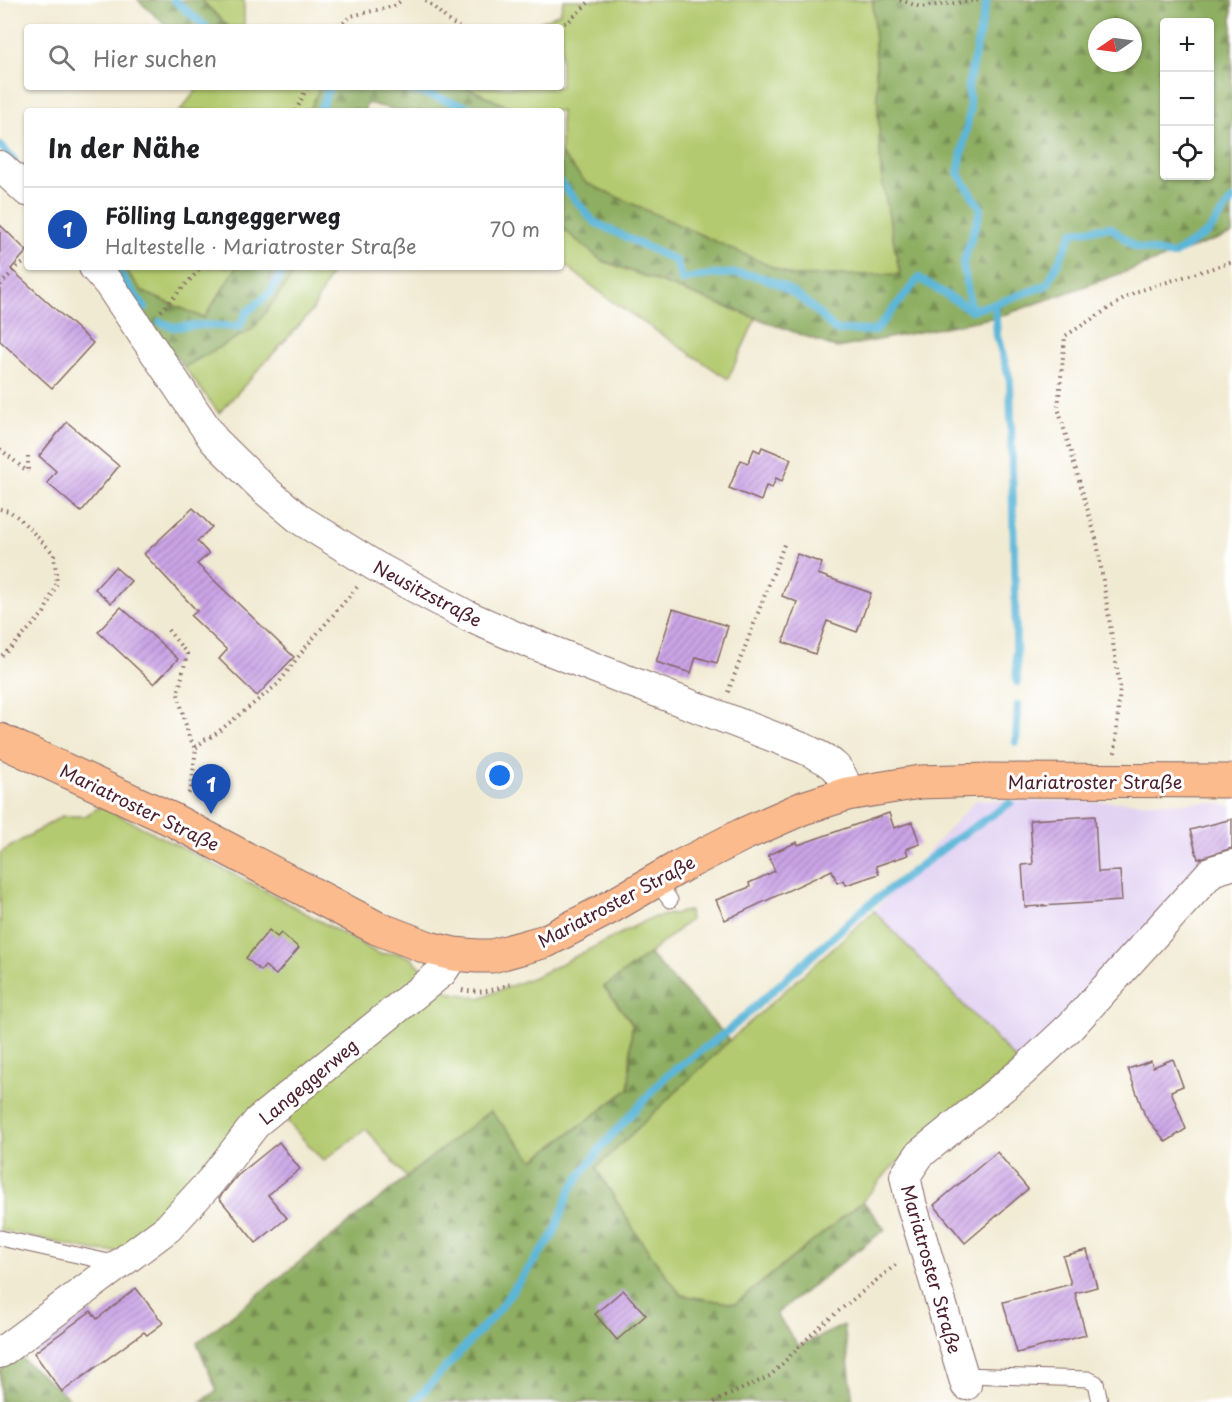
<!DOCTYPE html>
<html lang="de">
<meta charset="utf-8">
<style>
body{margin:0;font-family:"Playpen Sans",sans-serif;background:#f2f2f2;color:#202124}
.controls{position:absolute;right:18px;top:18px;display:grid;overflow:hidden;border-radius:6px;box-shadow:0 2px 4px #0004}
.controls button{width:54px;height:54px;display:grid;place-items:center;padding:0;border:0;border-bottom:2px solid #e0e0e0;background:#fff;color:#202124;font:30px sans-serif}
.compass{position:absolute;left:1088px;top:18px;width:54px;height:54px;border-radius:50%;background:#fff;box-shadow:0 2px 4px #0004;rotate:257deg}
.you{position:absolute;left:500px;top:776px;width:21px;height:21px;margin:-15px;border:4px solid #fff;border-radius:50%;background:#1a73e8;box-shadow:0 0 0 9px #1a73e833}
.badge{display:grid;place-items:center;width:39px;height:39px;border-radius:50%;background:#ea580c;color:#fff;font-size:20px;font-weight:700}
.pin{position:absolute;translate:-50% -50px;filter:drop-shadow(0 2px 3px #0008)}
.pin::after{content:'';position:absolute;top:32px;width:21px;height:18px;background:inherit;clip-path:polygon(0 0,100% 0,50% 100%)}
.list{margin:0;padding:0;list-style:none}
h2{display:flex;justify-content:space-between;align-items:center;height:78px;margin:0;padding:0 24px;font-size:26px}
h2 small{font-size:20px;font-weight:400;color:#757577}
.list li{display:grid;grid-template-columns:39px 1fr auto;gap:18px;align-items:center;box-sizing:border-box;height:84px;padding:0 24px;border-top:2px solid #e0e0e0}
.list b{display:block;font-size:22px;white-space:nowrap}
.list p{margin:0;font-size:20px;white-space:nowrap;color:#757577}
.list em{font-size:20px;font-style:normal;color:#757577}
.icon{flex:none;width:33px;height:33px;fill:none;stroke:currentColor;stroke-width:2;stroke-linecap:round;stroke-linejoin:round}
.map{position:relative;flex:none;width:1232px;height:1402px;overflow:hidden}
.search{position:absolute;background:#fff;box-shadow:0 2px 4px #0004;left:24px;top:24px;width:540px;height:66px;display:flex;align-items:center;gap:15px;box-sizing:border-box;padding:0 21px;border-radius:6px;color:#757577;font-size:22px}
.panel{position:absolute;background:#fff;box-shadow:0 2px 4px #0004;left:24px;top:108px;width:540px;height:162px;border-radius:6px}
.map>svg:first-child{display:block}
.built{fill:#e3d3f3}
.green{fill:#b3ca6f;stroke:#7e744d;stroke-width:1.5}
.forest{fill:url(#forest-firs);stroke:#6c6646;stroke-width:1.5;fill-rule:evenodd}
.lines{fill:none;stroke-linecap:round;stroke-linejoin:round}
.stream{stroke:#5bb6d8;stroke-width:8}
.building{fill:url(#building-hatch)}
.service-casing{stroke:#846665;stroke-width:17}
.minor-casing{stroke:#846665;stroke-width:32}
.primary-casing{stroke:#846665;stroke-width:35}
.path{stroke:#846665;stroke-width:4;stroke-dasharray:1.5 4.5;stroke-linecap:butt}
.service{stroke:#fff;stroke-width:15}
.minor{stroke:#fff;stroke-width:30}
.primary{stroke:#fbbb8d;stroke-width:33}
.labels{text-anchor:middle;dominant-baseline:central;stroke-width:6;stroke-linejoin:round;paint-order:stroke}
.street-label{font-size:18px;fill:#4a1f2b;stroke:#fff}
</style>
<div class="map">
<svg width="1232" height="1402" viewBox="0 0 1232 1402">
<defs>
<pattern id="forest-firs" width="22" height="20" patternUnits="userSpaceOnUse" patternTransform="scale(1.5)"><rect width="22" height="20" fill="#8eae62"/><path d="M5 1l3.5 6h-7zM16 11l3.5 6h-7z" fill="#768d51"/></pattern>
<pattern id="building-hatch" width="6" height="6" patternUnits="userSpaceOnUse" patternTransform="scale(1.5)"><rect width="6" height="6" fill="#cba4e7"/><path d="M-1 1l2-2M0 6l6-6M5 7l2-2" fill="none" stroke="#a785bb"/></pattern>
</defs>
<rect width="100%" height="100%" fill="#fff"/>
<filter id="ink" filterUnits="userSpaceOnUse"><feTurbulence type="fractalNoise" baseFrequency=".0167" numOctaves="2"/><feDisplacementMap in="SourceGraphic" scale="12" xChannelSelector="R" yChannelSelector="G"/><feConvolveMatrix kernelMatrix="1 2 1 2 8 2 1 2 1" color-interpolation-filters="sRGB"/></filter>
<filter id="wash" filterUnits="userSpaceOnUse"><feTurbulence type="fractalNoise" baseFrequency=".008" numOctaves="4" result="noise"/><feDisplacementMap in="SourceGraphic" scale="24" xChannelSelector="R" yChannelSelector="G"/><feGaussianBlur stdDeviation="1.35" result="paint"/><feColorMatrix in="noise" values="0 0 0 0 0 0 0 0 0 0 0 0 0 0 0 0 0 1.4 0 .05"/><feComposite in="paint" operator="in"/></filter>
<g filter="url(#wash)">
<rect width="100%" height="100%" fill="#f1ead2"/>
<polygon class="built" points="976,800 1214,803 1232,806 1232,856 1018,1062 874,911"/>
<g class="green">
<polygon points="201,0 244,0 244,27 229,27"/>
<polygon points="564,0 873,0 881,174 900,275 792,276 586,183 561,154 561,111 517,111 466,87 561,87 561,27 529,27 560,13"/>
<polygon points="199,87 307,87 320,89 309,111 180,111"/>
<polygon points="561,227 601,260 756,318 728,379 610,300 561,262"/>
<polygon points="123,267 237,267 204,318 143,292"/>
<polygon points="299,267 334,267 312,311 219,413 184,367 253,329"/>
<polygon points="101,806 264,890 379,954 398,953 411,958 448,992 480,998 539,975 651,918 689,911 690,920 649,954 604,987 632,1023 629,1089 533,1160 490,1111 406,1177 366,1129 323,1161 267,1099 175,1207 117,1252 95,1251 0,1230 0,853 62,816 85,816"/>
<polygon points="874,911 1018,1062 889,1170 863,1201 735,1304 681,1295 639,1238 596,1168 730,1040"/>
</g>
<g class="forest">
<polygon points="138,0 201,0 229,27 168,27"/>
<path d="M 873,0 L 1232,0 L 1232,234 L 1001,316 L 837,348 L 601,260 L 561,227 L 561,154 L 586,183 L 792,276 L 900,274 L 881,174 ZM 1210,22 L 1210,176 L 1164,176 L 1164,22 ZM 1097,27 L 1133,27 L 1133,63 L 1097,63 Z"/>
<polygon points="320,87 466,87 517,111 400,111 367,103 364,111 309,111"/>
<polygon points="104,267 123,267 143,292 204,318 237,267 299,267 253,329 184,367"/>
<polygon points="649,954 730,1040 596,1168 639,1238 681,1295 735,1304 863,1201 885,1229 776,1314 799,1346 844,1325 853,1402 200,1402 217,1391 197,1343 490,1111 534,1160 629,1089 632,1023 604,987"/>
<polygon points="16,1354 74,1402 0,1402 0,1371"/>
</g>
<g class="lines">
<g class="stream">
<polyline points="174,0 206,27"/>
<polyline points="403,87 468,107 474,111"/>
<polyline points="320,111 329,87"/>
<polyline points="0,146 14,160"/>
<path d="M 561,183 L 594,222 L 676,261 L 682,280 C 703,275 728,271 751,275 C 783,280 814,307 835,330 L 875,331 L 919,278 L 971,310 L 995,304 L 1047,285 L 1073,232 L 1110,227 L 1135,247 L 1173,255 L 1208,232 L 1232,200"/>
<polyline points="114,267 145,308"/>
<polyline points="995,304 997,336 1010,380 1017,682"/>
<polyline points="971,310 963,263 981,209 958,173 970,110 968,85 987,0"/>
<polyline points="160,322 173,327 204,325 239,327 247,312 271,292 281,274 278,267"/>
<polyline points="1016,742 1018,705"/>
<polyline points="414,1402 496,1313 554,1234 570,1190 602,1146 666,1076 729,1030 866,907 953,841 1010,803"/>
</g>
</g>
<g id="blocks">
<g class="building">
<polygon points="0,225 27,251 11,269 93,343 52,388 0,341"/>
<polygon points="67,422 119,466 81,512 47,483 56,471 39,456"/>
<polygon points="762,447 791,459 782,481 776,478 772,488 766,486 761,501 729,488 741,460 748,463 754,449 760,452"/>
<polygon points="193,508 212,527 197,541 209,554 197,564 294,657 257,696 219,659 227,650 191,616 197,611 144,554"/>
<polygon points="797,554 822,563 818,574 871,593 857,632 827,621 815,654 783,642 797,602 782,596"/>
<polygon points="115,567 131,581 111,603 95,589"/>
<polygon points="121,607 178,659 154,684 98,632"/>
<polygon points="673,609 728,626 717,663 696,657 691,673 656,662"/>
<polygon points="889,813 894,828 912,822 920,844 906,849 908,855 876,866 879,874 846,885 844,880 837,883 832,870 725,920 716,900 750,887 749,883 775,871 768,855 797,842 798,845"/>
<polygon points="1095,816 1098,872 1120,871 1122,901 1025,907 1022,865 1033,864 1030,820"/>
<polygon points="1232,819 1232,848 1198,859 1190,830"/>
<polygon points="269,930 277,937 281,933 299,948 276,975 265,966 261,971 246,958"/>
<polygon points="1173,1059 1183,1086 1171,1091 1186,1129 1166,1142 1145,1116 1128,1069 1151,1061 1153,1067"/>
<polygon points="279,1142 300,1169 268,1195 287,1218 256,1243 219,1198 237,1176"/>
<polygon points="997,1152 1028,1189 965,1243 934,1205"/>
<polygon points="1087,1250 1097,1287 1075,1293 1086,1335 1017,1353 1003,1302 1071,1284 1063,1256"/>
<polygon points="136,1288 163,1323 147,1335 144,1332 62,1392 34,1353 91,1311 97,1319"/>
<polygon points="623,1290 646,1315 617,1340 595,1314"/>
</g>
</g>
</g>
<g filter="url(#ink)">
<use href="#blocks" fill-opacity="0" stroke="#846665" stroke-width="1.5"/>
<g class="lines">
<g class="service-casing">
<g id="service">
<polyline points="656,881 670,900"/>
<polyline points="0,1238 118,1264"/>
<polyline points="963,1375 1088,1379 1096,1383 1100,1402"/>
</g>
</g>
<g class="minor-casing">
<g id="minor">
<polyline points="0,166 27,191"/>
<path d="M 94,267 L 109,284 L 214,440 L 265,490 L 301,520 L 375,566 L 468,616 L 523,640 L 805,749 C 829,761 843,765 847,794"/>
<polyline points="0,1353 168,1228 211,1181 258,1121 442,972 454,954"/>
<polyline points="966,1385 911,1203 905,1176 920,1154 1022,1072 1071,1026 1212,871 1232,865"/>
</g>
</g>
<g class="primary-casing">
<polyline id="primary" points="0,740 173,820 377,928 429,948 454,954 477,956 492,956 546,941 607,909 681,866 742,835 803,808 847,794 920,782 988,780 1232,781"/>
</g>
<g class="path">
<polyline points="426,0 450,22 459,27"/>
<polyline points="900,0 920,7 982,0"/>
<polyline points="339,27 351,16 394,6 402,0"/>
<polyline points="553,27 568,22 591,0"/>
<polyline points="296,111 307,87"/>
<polyline points="0,285 18,266 27,261"/>
<polyline points="161,311 202,267"/>
<polyline points="0,449 28,472"/>
<polyline points="28,456 28,471"/>
<polyline points="0,509 9,511 19,518 54,554 57,583 44,613 13,646 0,657"/>
<polyline points="168,630 187,654 178,694 189,737 196,748 191,789 187,796"/>
<polyline points="728,692 785,542"/>
<polyline points="196,748 204,740 213,736 278,684 304,649 358,586"/>
<polyline points="1115,753 1120,688 1097,542 1058,408 1065,336 1135,292 1232,262"/>
<path d="M 462,990 C 480,994 496,990 512,983"/>
<polyline points="714,1402 770,1376 819,1327 899,1262"/>
</g>
<use href="#service" class="service"/>
<use href="#minor" class="minor"/>
<use href="#primary" class="primary"/>
</g>
</g>
<g class="labels">
<g class="street-label">
<text transform="translate(428 593) rotate(28)">Neusitzstraße</text>
<text x="1095" y="781">Mariatroster Straße</text>
<text transform="translate(140 807) rotate(26)">Mariatroster Straße</text>
<text transform="translate(616 901) rotate(-28)">Mariatroster Straße</text>
<text transform="translate(308 1081) rotate(-40)">Langeggerweg</text>
<text transform="translate(932 1269) rotate(74)">Mariatroster Straße</text>
</g>
</g>
</svg>
<div class="controls">
<button>+</button>
<button>−</button>
<button><svg class="icon" aria-label="locate" viewBox="0 0 24 24"><circle cx="12" cy="12" r="6"/><path d="M12 2v4M12 18v4M2 12h4M18 12h4"/></svg></button>
</div>
<svg class="compass" viewBox="-18 -18 36 36"><path d="M0-13l5 13h-10z" fill="#e53935"/><path d="M0 13l5-13h-10z" fill="#757577"/></svg>
<div class="you"></div>
<div class="pin badge" style="left:211px;top:814px;background:#1a4fb4">1</div>
<div class="search"><svg class="icon" aria-label="search" viewBox="0 0 24 24"><circle cx="10" cy="10" r="6"/><path d="M15 15l6 6"/></svg>Hier suchen</div>
<section class="panel">
<h2>In der Nähe<small></small></h2>
<ul class="list">
<li><span class="badge" style="background:#1a4fb4">1</span><div><b>Fölling Langeggerweg</b><p>Haltestelle · Mariatroster Straße</p></div><em>70 m</em></li>
</ul>
</section>
</div>
